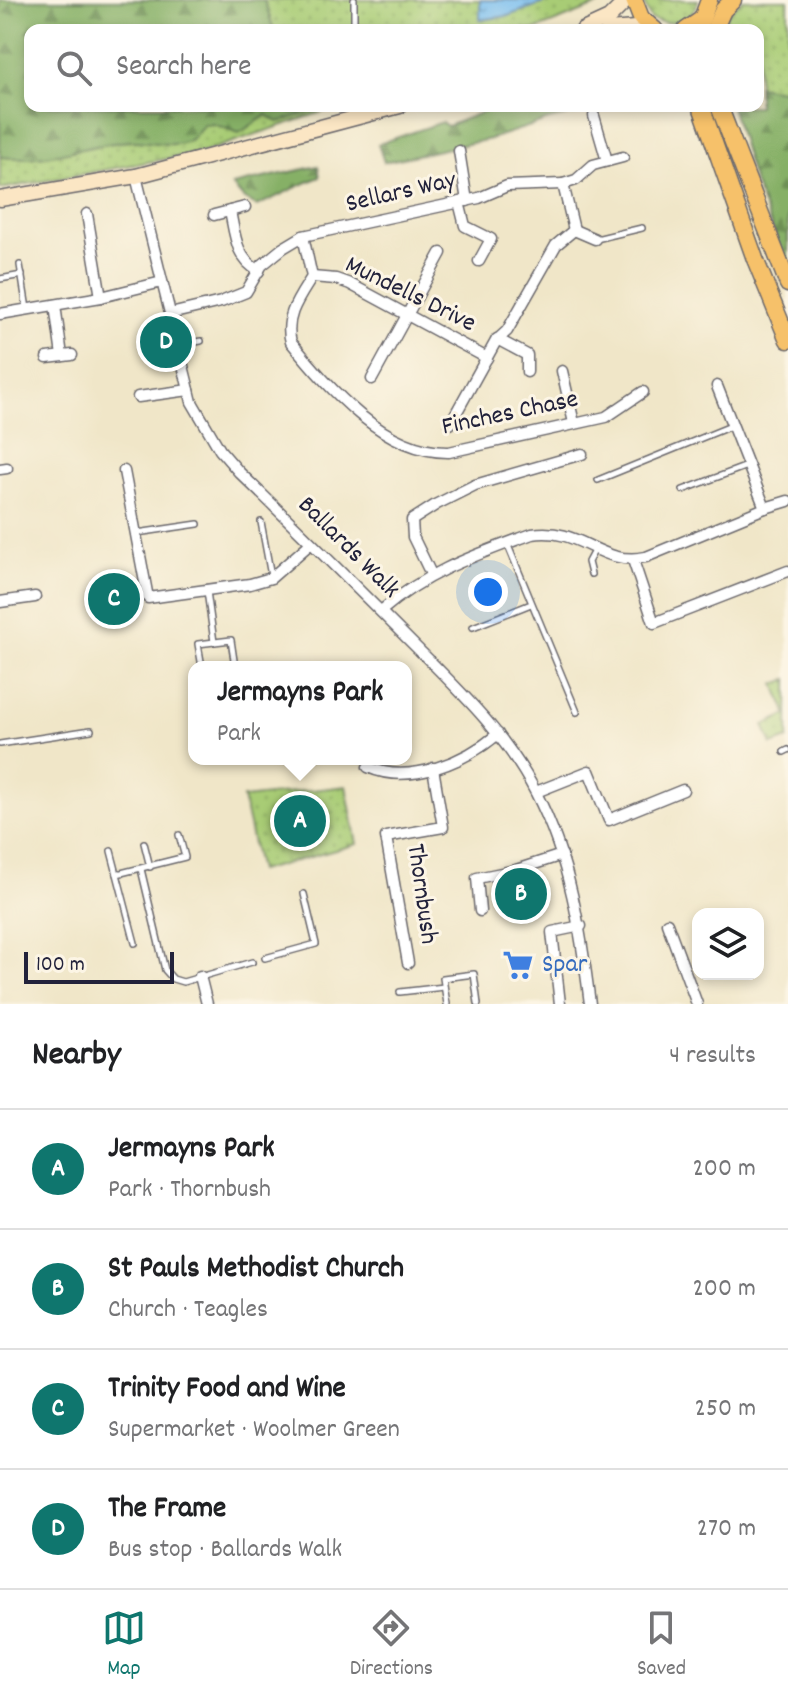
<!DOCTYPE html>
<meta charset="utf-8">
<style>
body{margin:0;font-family:Dekko,sans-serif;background:#f6f6f6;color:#202124}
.controls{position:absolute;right:24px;bottom:24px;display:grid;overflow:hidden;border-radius:16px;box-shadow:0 4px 12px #0003}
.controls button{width:72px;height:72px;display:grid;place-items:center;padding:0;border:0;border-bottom:2px solid #e0e0e0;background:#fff;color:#202124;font:40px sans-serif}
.scale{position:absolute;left:24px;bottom:20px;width:150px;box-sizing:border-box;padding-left:8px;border:4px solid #22223b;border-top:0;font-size:22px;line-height:28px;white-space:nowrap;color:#22223b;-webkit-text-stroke:6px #fcf5e5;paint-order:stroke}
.you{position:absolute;left:488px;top:592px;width:28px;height:28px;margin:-20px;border:6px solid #fff;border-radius:50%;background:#1a73e8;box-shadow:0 0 0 12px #1a73e833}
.badge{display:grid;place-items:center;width:52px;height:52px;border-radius:50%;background:#0f766e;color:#fff;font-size:26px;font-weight:700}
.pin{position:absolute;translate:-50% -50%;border:4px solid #fff;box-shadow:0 2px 8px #0006}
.popup{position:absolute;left:188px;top:661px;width:224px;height:104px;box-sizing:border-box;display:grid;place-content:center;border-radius:16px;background:#fff;filter:drop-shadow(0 2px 6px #0005);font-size:26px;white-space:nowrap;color:#757577}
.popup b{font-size:30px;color:#202124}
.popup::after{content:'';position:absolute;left:50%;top:100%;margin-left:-16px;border:16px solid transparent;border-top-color:#fff}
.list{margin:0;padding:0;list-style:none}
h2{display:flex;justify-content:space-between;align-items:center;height:104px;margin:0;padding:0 32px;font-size:34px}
h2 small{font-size:26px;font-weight:400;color:#757577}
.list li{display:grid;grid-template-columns:52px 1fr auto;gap:24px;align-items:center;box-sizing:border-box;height:120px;padding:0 32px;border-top:2px solid #e0e0e0}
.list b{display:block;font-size:30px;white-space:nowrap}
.list p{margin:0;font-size:26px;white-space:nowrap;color:#757577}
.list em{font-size:26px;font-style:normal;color:#757577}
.icon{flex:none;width:44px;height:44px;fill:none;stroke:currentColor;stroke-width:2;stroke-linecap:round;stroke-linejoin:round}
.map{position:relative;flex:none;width:788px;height:1004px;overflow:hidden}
.search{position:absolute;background:#fff;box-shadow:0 4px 12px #0003;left:24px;right:24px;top:24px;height:88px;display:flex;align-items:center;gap:20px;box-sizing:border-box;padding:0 28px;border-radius:16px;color:#757577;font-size:30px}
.sheet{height:584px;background:#fff}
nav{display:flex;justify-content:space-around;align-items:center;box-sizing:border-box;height:112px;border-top:2px solid #e0e0e0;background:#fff;font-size:22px;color:#757577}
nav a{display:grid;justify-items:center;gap:4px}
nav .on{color:#0f766e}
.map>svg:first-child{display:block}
.green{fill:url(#green-dots);stroke:#657758;stroke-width:2}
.forest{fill:url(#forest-firs);stroke:#546950;stroke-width:2}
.water{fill:url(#water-ripples);stroke:#4d7096;stroke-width:2}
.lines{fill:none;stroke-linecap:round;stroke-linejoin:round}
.lane-casing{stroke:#6a676c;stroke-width:8}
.street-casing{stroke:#6a676c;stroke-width:13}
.secondary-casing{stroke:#6a676c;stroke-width:17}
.primary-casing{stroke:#6a676c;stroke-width:19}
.lane{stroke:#fff;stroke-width:5}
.street{stroke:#fff;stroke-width:10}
.secondary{stroke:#fbe6c4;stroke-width:14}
.primary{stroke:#f6c16b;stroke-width:16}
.labels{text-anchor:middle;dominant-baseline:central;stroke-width:6;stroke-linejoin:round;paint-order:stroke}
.street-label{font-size:26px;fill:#22223b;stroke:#fcf5e5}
.shop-label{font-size:26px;fill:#366cbe;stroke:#fcf5e5;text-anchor:start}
</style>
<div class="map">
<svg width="788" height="1004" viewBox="0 0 788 1004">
<defs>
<pattern id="green-dots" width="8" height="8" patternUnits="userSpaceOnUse" patternTransform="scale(2)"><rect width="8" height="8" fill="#a8cc75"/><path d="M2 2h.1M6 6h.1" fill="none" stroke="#90af66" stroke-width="1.8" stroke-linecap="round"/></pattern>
<pattern id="forest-firs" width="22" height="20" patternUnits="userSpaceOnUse" patternTransform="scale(2)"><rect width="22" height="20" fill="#86b066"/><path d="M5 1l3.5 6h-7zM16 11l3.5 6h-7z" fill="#6d8f55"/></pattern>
<pattern id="water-ripples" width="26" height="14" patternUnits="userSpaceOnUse" patternTransform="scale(2)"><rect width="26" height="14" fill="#78bef0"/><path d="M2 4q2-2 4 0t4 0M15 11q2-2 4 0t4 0" fill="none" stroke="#629ac4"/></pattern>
</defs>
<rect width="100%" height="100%" fill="#fcf5e5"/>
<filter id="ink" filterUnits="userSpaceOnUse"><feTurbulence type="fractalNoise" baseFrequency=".0125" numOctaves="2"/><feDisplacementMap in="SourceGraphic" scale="16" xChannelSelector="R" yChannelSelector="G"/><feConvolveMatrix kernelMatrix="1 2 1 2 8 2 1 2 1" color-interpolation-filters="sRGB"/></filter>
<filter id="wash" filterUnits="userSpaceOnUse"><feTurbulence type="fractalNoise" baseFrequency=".006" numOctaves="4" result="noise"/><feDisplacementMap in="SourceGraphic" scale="32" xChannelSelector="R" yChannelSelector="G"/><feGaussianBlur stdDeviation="1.8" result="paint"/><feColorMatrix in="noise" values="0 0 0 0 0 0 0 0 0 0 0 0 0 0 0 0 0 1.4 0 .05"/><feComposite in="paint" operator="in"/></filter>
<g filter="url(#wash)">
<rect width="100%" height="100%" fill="#f0e6c8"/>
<g class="green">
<polygon points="0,0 600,0 599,5 535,30 30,30 30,106 340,106 203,152 0,189"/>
<path d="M 642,0 L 698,0 C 692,24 671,26 651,19 Z"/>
<polygon points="743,0 788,0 788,268 731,106 758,106 758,30 719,30 730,11"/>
<polygon points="788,679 788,739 772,745 764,725 787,715 775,684"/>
<polygon points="346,786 357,844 259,871 243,798"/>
</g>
<g class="forest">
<path d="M 0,0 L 264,0 L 274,30 L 30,30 L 30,106 L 332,106 L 278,122 L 267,115 L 239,133 L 213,124 L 204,125 C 198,130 193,140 186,142 C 169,148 148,140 130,141 C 83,145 50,162 0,157 Z"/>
<polygon points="758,86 788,91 788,268 753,180 731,106 758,106"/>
<polygon points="498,106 594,106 598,109 549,120 490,139 384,162 378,144 442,122 447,126"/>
<path d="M 318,166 L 320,177 C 298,185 278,197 256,206 L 243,198 L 232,185 Z"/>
</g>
<polygon class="water" points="480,0 552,0 508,16 480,20"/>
</g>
<g filter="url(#ink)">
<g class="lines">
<g class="lane-casing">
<g id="lane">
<polyline points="354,30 354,0"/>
<polyline points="596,239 642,228"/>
<polyline points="20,265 27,309"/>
<polyline points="0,279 22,275"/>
<polyline points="178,345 201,341"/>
<polyline points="598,480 731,426"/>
<polyline points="683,490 747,466"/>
<polyline points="261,522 271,576"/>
<polyline points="137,533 198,524"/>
<polyline points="507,543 577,712"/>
<polyline points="591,574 588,562 595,549"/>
<polyline points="207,591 214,642"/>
<polyline points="473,627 531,604"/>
<polyline points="202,667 198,644 231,640 235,667"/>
<polyline points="0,744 91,730"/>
<polyline points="784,752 788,750"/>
<polyline points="144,843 150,867"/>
<polyline points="111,851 135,943"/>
<polyline points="141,869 165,970 173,979 183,982 252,962"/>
<polyline points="117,874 185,857 179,835"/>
<polyline points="265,958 316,944 304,894"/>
<polyline points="400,992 444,987"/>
<polyline points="447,1004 443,978 474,974 478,1004"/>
</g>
</g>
<g class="street-casing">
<g id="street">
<polyline points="594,116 607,161"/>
<polyline points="459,151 467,201"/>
<path d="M 136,176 L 192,402 L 220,450 L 239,472 C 299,530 358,589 417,648 C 461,692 507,736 536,793 C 570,859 581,931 590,1004"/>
<polyline points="459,202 465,226 491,239 479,261"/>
<path d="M 230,211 C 235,235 236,259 259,271"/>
<polyline points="87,214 101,297"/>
<polyline points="214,215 245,207"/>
<polyline points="574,230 563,184 576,180 593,165 623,157"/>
<polyline points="574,230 595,239"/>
<path d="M 303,236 L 312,277 C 299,298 284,317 291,342 C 330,389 384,453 449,452 L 606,417 L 643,392"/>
<polyline points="312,277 336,279 350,284 487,358"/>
<polyline points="55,305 62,356"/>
<polyline points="0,314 101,297 162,282"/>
<polyline points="170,314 221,302 246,292 262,265 283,248 303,236 479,198 507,186 563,184"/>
<polyline points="497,339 527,355 527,372"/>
<polyline points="47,358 72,355"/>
<polyline points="562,371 574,423"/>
<polyline points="372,379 441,253"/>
<polyline points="717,386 765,508"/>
<polyline points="138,397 189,390"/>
<polyline points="450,424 496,341 507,331 556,245 574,230"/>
<polyline points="0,469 7,468"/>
<polyline points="124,471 148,598 250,584 271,578 311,543"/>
<polyline points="633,560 654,623 788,571"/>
<polyline points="431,574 413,537 412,520 437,504 475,485 582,454"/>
<polyline points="0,602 35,597"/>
<path d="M 381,611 C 427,571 476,555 532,534 C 581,526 600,567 646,557 L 765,508 L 788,501"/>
<path d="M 368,767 C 410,786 466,761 498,734"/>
<polyline points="536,792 589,771 609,820 683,790"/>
<polyline points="480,911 477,878 516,870 562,855"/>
<polyline points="667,923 697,1004"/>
<polyline points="408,963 386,837 443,827 433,768"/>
<polyline points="200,976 207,1004"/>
<polyline points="560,1004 552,932 581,926"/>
</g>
</g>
<g class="secondary-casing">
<g id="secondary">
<polyline points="583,30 609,18 627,0"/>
<polyline points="608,30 650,27"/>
<polyline points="0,199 136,176 400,106"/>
</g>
</g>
<g class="primary-casing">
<g id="primary">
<polyline points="634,0 641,18 655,30"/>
<polyline points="686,30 702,19 709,0"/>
<polyline points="714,30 723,10 733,0"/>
<polyline points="701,106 755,259 788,340"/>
<polyline points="719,106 788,284"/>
</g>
</g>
<use href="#lane" class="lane"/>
<use href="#street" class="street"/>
<use href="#secondary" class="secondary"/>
<use href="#primary" class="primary"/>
</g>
</g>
<defs>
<g id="supermarket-bare" transform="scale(2.4)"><path d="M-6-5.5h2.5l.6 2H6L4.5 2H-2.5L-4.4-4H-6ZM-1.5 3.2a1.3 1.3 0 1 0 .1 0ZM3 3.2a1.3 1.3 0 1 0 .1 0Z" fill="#3f7fe0" stroke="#fcf5e5" stroke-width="2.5" paint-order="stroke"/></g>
</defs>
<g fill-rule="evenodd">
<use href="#supermarket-bare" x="518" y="965"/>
</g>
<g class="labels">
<g class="street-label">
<text transform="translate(401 193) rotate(-13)">Sellars Way</text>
<text transform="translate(410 295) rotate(26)">Mundells Drive</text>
<text transform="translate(510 414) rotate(-12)">Finches Chase</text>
<text transform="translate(348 548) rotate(45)">Ballards Walk</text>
<text transform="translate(421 894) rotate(82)">Thornbush</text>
</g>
<g class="shop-label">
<text x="542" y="965">Spar</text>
</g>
</g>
</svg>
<div class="controls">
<button><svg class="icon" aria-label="layers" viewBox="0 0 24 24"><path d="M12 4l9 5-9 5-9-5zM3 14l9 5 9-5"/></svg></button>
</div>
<div class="scale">100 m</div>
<div class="you"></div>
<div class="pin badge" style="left:300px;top:821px">A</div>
<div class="popup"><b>Jermayns Park</b>Park</div>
<div class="pin badge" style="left:521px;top:894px">B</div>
<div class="pin badge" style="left:114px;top:599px">C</div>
<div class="pin badge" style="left:166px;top:342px">D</div>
<div class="search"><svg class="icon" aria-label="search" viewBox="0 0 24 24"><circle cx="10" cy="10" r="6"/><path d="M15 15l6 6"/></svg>Search here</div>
</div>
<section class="sheet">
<h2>Nearby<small>4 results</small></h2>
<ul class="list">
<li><span class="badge">A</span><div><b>Jermayns Park</b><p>Park · Thornbush</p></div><em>200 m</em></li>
<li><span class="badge">B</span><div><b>St Pauls Methodist Church</b><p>Church · Teagles</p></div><em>200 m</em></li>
<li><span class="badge">C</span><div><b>Trinity Food and Wine</b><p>Supermarket · Woolmer Green</p></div><em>250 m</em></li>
<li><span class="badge">D</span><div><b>The Frame</b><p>Bus stop · Ballards Walk</p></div><em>270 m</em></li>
</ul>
</section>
<nav>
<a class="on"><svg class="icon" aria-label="map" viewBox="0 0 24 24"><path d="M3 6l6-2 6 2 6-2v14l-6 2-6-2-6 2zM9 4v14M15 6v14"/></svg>Map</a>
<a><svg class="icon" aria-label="directions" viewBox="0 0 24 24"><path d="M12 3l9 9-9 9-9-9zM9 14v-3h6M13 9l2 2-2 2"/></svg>Directions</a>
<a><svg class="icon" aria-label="saved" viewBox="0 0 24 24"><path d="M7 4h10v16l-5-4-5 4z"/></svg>Saved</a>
</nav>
